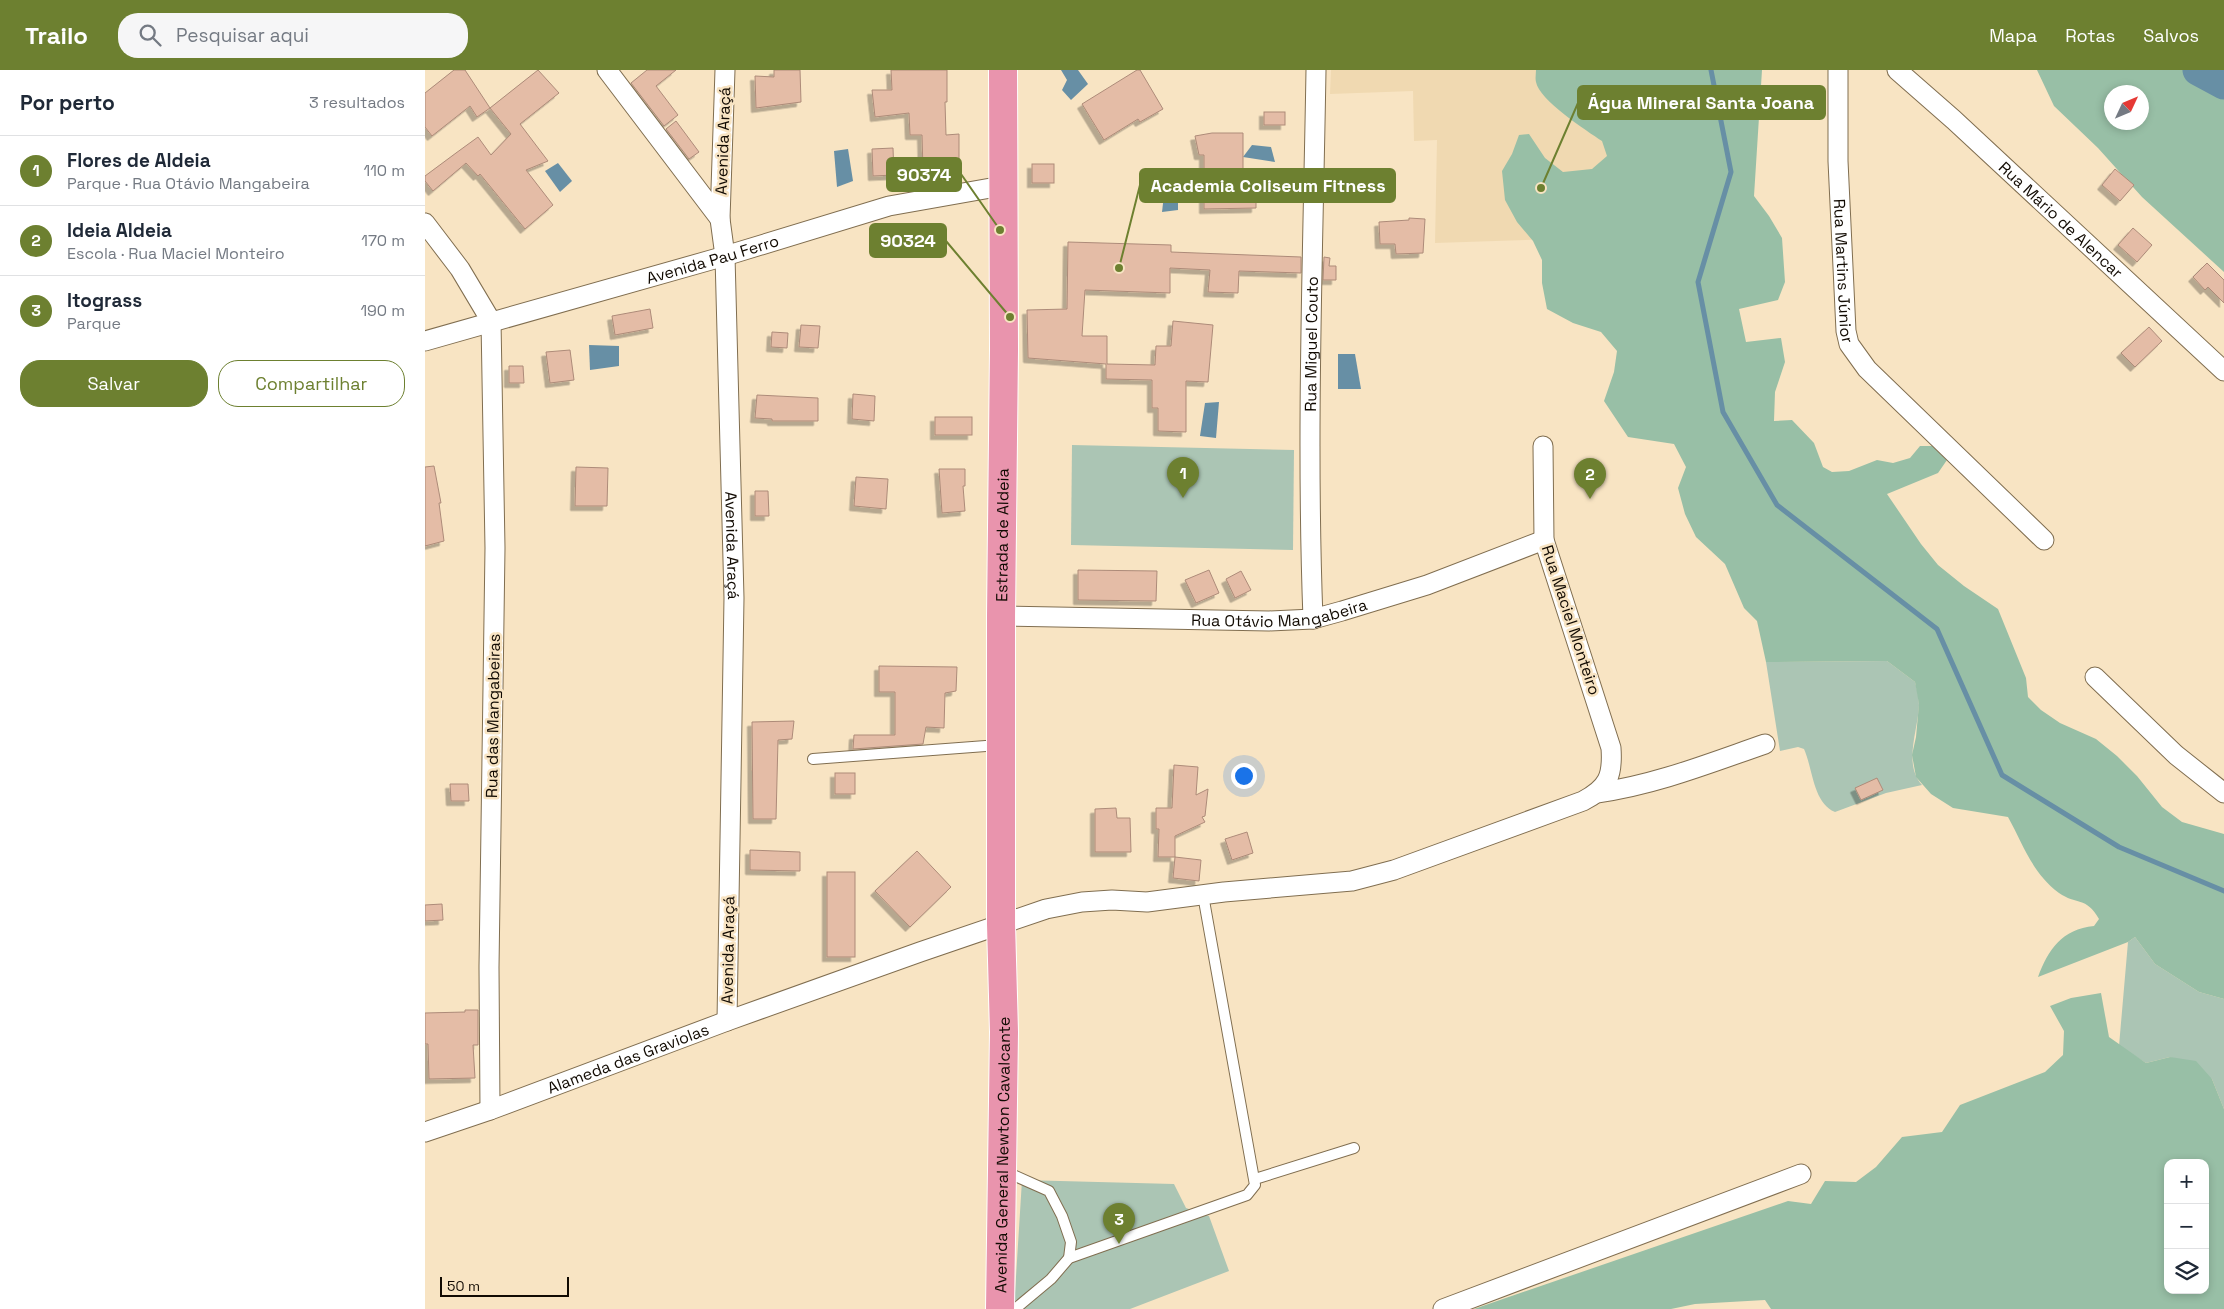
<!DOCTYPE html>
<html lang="pt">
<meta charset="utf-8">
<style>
body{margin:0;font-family:"Space Grotesk",sans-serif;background:#f6f6f7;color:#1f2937}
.controls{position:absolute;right:15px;bottom:15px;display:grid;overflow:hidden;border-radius:10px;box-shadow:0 2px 8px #0003}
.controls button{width:45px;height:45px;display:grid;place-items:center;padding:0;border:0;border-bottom:1px solid #e0e1e3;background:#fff;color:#1f2937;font:25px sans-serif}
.compass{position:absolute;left:1679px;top:15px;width:45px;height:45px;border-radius:50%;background:#fff;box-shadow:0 2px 8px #0003;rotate:46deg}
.scale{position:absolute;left:15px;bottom:12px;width:129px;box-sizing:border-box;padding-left:5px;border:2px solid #110a02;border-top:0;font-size:14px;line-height:18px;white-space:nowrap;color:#110a02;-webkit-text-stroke:4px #f8e4c3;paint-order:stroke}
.you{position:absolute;left:818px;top:705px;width:18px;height:18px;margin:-12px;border:4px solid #fff;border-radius:50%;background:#1a73e8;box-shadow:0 0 0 8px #1a73e833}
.badge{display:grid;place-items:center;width:32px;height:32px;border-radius:50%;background:#6d8030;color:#fff;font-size:16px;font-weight:700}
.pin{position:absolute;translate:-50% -41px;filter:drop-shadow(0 1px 2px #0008)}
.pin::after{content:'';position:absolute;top:26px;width:18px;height:15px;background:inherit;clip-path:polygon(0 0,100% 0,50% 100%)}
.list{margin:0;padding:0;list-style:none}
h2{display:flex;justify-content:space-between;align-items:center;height:65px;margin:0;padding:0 20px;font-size:21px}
h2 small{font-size:16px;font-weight:400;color:#747a83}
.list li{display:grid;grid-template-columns:32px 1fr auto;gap:15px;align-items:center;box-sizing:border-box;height:70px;padding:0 20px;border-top:1px solid #e0e1e3}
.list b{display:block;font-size:19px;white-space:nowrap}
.list p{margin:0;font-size:16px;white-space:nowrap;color:#747a83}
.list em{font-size:16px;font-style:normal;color:#747a83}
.actions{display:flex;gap:10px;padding:15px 20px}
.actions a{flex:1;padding:11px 0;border:1px solid #6d8030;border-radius:20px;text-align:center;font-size:18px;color:#6d8030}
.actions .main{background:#6d8030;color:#fff}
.icon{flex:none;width:28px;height:28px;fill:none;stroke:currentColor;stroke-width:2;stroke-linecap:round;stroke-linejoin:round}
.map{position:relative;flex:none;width:1799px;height:1239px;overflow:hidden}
header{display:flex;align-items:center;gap:30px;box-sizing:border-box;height:70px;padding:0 25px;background:#6d8030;color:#fff}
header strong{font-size:24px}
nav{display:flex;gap:28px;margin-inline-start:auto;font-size:18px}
.search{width:350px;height:45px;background:#f6f6f7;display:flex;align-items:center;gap:12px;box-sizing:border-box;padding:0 18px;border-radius:20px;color:#747a83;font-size:19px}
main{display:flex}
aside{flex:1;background:#fff}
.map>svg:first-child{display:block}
.built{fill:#f0d9b1}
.green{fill:#abc5b4}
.forest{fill:#98bfa6;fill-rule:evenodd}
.water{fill:#678fa5}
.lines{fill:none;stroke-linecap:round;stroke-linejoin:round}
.stream{stroke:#678fa5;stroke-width:5}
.river{stroke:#678fa5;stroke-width:31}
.building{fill:#e4bca6;stroke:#ad8b79;filter:url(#shadow)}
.service-casing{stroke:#806e50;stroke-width:12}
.minor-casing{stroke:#806e50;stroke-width:21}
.primary-casing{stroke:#fff;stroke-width:30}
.service{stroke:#fff;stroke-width:10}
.minor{stroke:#fff;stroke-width:19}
.primary{stroke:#e994ad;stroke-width:28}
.labels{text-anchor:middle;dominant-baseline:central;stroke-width:5;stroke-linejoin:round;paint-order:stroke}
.street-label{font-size:16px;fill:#110a02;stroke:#f8e4c3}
.leader{fill:none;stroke:#6d8030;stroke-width:2}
.callout-dot{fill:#6d8030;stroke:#f8e4c3;stroke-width:2}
.callout{fill:#6d8030;stroke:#6d8030;stroke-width:2}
.callout-label{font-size:18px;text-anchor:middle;font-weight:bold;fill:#fff}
</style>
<header>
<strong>Trailo</strong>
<div class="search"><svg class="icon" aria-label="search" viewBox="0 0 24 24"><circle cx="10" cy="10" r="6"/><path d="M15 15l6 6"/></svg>Pesquisar aqui</div>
<nav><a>Mapa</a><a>Rotas</a><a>Salvos</a></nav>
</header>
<main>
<aside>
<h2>Por perto<small>3 resultados</small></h2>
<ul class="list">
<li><span class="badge">1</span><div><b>Flores de Aldeia</b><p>Parque · Rua Otávio Mangabeira</p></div><em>110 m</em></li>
<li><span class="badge">2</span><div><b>Ideia Aldeia</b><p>Escola · Rua Maciel Monteiro</p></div><em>170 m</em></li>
<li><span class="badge">3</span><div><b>Itograss</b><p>Parque</p></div><em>190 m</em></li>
</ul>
<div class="actions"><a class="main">Salvar</a><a>Compartilhar</a></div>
</aside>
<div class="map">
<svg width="1799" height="1239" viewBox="0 0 1799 1239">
<defs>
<filter id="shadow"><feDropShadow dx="-4.5" dy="4.5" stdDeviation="0" flood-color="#0004"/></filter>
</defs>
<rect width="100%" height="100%" fill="#f8e4c3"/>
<polygon class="built" points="906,0 1218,0 1222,166 1010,173 1012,70 989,71 988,21 905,24"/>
<g class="green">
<polygon points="647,375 869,380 868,480 646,475"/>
<path d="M 1462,591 L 1490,612 C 1492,619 1494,628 1494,635 C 1493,661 1478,694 1497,715 L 1461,723 L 1410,742 C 1388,733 1388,699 1379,679 L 1373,677 L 1355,681 L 1341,592 Z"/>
<polygon points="1710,867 1730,894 1774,922 1799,929 1799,1039 1787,1009 1745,987 1721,993 1694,976 1703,872"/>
<polygon points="597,1110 749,1114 761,1138 784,1146 804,1201 705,1239 589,1239"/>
</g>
<g class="forest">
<path d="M 1111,0 L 1337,0 L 1329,126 L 1344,146 L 1357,168 L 1360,212 L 1353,230 L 1314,239 L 1321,272 L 1356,268 L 1360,292 L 1350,322 L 1349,351 L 1367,350 L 1389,373 L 1398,397 L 1407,402 L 1424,401 L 1452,390 L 1468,393 L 1485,388 L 1495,376 L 1507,376 L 1522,390 L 1513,403 L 1462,424 L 1496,474 L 1513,495 L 1539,516 L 1573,539 L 1601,608 L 1603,627 L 1616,640 L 1635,653 L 1671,669 L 1692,686 L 1712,706 L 1737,737 L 1757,752 L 1799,764 L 1799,929 L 1774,922 L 1730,894 L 1710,867 L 1703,872 L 1613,907 C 1623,880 1637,859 1669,856 L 1674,849 C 1661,826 1651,835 1634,823 C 1607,803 1598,774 1583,747 L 1528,738 L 1506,724 L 1491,707 L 1487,685 L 1491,667 L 1494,634 L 1490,612 L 1462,591 L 1341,592 L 1332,551 L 1319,538 L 1300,494 L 1271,467 L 1260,444 L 1253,418 L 1261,397 L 1249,374 L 1203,367 L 1179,331 L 1189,302 L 1192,281 L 1176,262 L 1148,253 L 1122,239 L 1117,213 L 1117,190 L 1108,171 L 1092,152 L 1080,130 L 1077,101 L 1087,84 L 1094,65 L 1104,64 L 1120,88 L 1138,102 L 1167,99 L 1182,86 L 1177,71 C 1162,61 1114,30 1111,12 C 1110,8 1111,4 1111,0 Z"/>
<path d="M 1612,0 L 1799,0 L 1799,202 L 1717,127 L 1673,78 L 1629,36 ZM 1686,22 L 1716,22 L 1716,52 L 1686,52 Z"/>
<path d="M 1676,923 L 1684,967 L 1721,993 L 1745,987 L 1771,991 L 1787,1009 L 1799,1039 L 1799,1239 L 1346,1239 L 1340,1230 L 1270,1234 L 1246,1239 L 1049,1239 L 1363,1131 L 1386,1134 L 1400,1111 L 1431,1112 L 1451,1097 L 1477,1067 L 1517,1062 L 1535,1035 L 1620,1002 L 1638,985 L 1639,961 L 1625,936 L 1646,928 ZM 1743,1093 L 1780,1093 L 1780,1220 L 1743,1220 Z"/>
</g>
<g class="water">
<polygon points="636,0 653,0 663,14 646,30 637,20 642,10"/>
<polygon points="827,75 846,77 850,92 818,87"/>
<polygon points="423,79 428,111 412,117 409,81"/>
<polygon points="133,93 147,111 135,122 120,101"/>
<polygon points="741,108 753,108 753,140 737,142"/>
<polygon points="164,275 194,276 194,296 165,300"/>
<polygon points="913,284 930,284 936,319 913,319"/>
<polygon points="794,332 791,368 775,366 780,333"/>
</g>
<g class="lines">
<polyline class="stream" points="1286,0 1306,102 1273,212 1298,342 1352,435 1512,559 1577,705 1694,777 1799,821"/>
<polyline class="river" points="1773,0 1799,14"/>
</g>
<g class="building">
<polygon points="29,0 40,0 65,38 52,47 45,36 7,66 0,57 0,23"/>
<polygon points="113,0 134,23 95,54 123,91 101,100 128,135 100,159 55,104 53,106 41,93 8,121 0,111 0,106 31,83 53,67 66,85 86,64 65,38"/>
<polygon points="222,0 251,0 231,16 253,45 239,56 206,13"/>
<polygon points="349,0 375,0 376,32 331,38 330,6 349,7"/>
<polygon points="466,0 522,0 522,32 520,32 521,65 534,64 534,93 523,93 523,101 498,101 497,65 485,65 484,43 450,47 447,20 467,20"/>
<polygon points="712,0 715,0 738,39 715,52 713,49 679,70 657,34"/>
<rect x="839" y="42" width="21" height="13"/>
<polygon points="251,51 274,82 264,89 241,59"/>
<polygon points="787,63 818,63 818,101 831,101 831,138 779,139 779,85 774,85 770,66"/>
<polygon points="468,78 469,105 448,106 447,79"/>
<rect x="607" y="94" width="22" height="19"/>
<polygon points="1690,99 1709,115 1695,131 1677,115"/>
<polygon points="984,148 1000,149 998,183 971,184 970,174 955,174 954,152 984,150"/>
<polygon points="1708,158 1727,175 1712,192 1693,175"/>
<polygon points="643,172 746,175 746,182 876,187 876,203 814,201 813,223 783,222 785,200 745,198 745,223 660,220 657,266 682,266 682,294 730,295 731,276 746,276 748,251 788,255 783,312 761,311 761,362 733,361 733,338 727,338 727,310 681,309 681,294 603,288 602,240 642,239"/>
<polygon points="899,187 905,188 904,196 911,196 911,210 898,210"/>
<polygon points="1782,193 1799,210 1799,233 1783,217 1780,220 1768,207"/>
<polygon points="225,239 228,258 190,265 187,246"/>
<polygon points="376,255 395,256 393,278 374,277"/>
<polygon points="1724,257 1737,271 1710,297 1696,283"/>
<polygon points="347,262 363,263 362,278 346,277"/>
<polygon points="145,280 149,310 125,313 121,282"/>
<polygon points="84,296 98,296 99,313 84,313"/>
<polygon points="428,324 450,326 449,351 427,349"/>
<polygon points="332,325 393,328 393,351 347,351 347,349 330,348"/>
<rect x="510" y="347" width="37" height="18"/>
<polygon points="9,396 16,433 14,433 19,471 0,476 0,397"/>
<polygon points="151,397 183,398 182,436 150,436"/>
<polygon points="514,399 540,399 540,416 538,416 540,441 517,443"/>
<polygon points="431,407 463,409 461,439 429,436"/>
<polygon points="330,421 343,421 344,446 330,446"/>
<polygon points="653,500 732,501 731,531 653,530"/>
<polygon points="784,500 794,523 771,533 760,510"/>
<polygon points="816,501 826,520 810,528 801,509"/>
<polygon points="454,596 532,597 531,621 520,623 519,658 501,657 498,674 428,679 429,665 470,665 470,622 454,622"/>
<polygon points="369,651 367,669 353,670 351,749 328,749 327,652"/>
<polygon points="749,695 773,697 771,725 783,719 780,746 777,747 780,752 750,766 750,787 733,787 734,759 731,759 731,738 747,738"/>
<rect x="410" y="703" width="20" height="21"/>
<polygon points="1452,708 1458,720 1436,730 1430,718"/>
<polygon points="25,714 43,714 44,731 26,731"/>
<polygon points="691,738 692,748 705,748 706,782 670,782 670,739"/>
<polygon points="822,762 828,783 807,790 800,769"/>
<polygon points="325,780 375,782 375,801 325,800"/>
<polygon points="492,781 526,817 485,857 450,821"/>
<polygon points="750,787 776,790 774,811 748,808"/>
<rect x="402" y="802" width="28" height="85"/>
<polygon points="17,834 18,850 0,851 0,835"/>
<polygon points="40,940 53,940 53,975 48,975 50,1008 4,1009 3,974 0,974 0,943 40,942"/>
</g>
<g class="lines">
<g class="service-casing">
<g id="service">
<polyline points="388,689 574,675"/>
<polyline points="579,1101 624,1121 637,1146 646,1172 644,1188"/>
<polyline points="830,1109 929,1078"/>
<polyline points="590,1239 626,1209 644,1188 822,1125 830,1115 778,825"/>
</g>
</g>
<g class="minor-casing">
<g id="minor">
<polyline points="182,0 295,149"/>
<path id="s1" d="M 300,0 L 295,149 L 300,186 L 309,528 L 302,951"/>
<path id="s2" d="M 1413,0 L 1413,91 L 1421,261 L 1424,274 L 1442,299 L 1619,470"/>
<path id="s3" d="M 1472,0 L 1529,50 L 1799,301"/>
<polyline points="0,153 35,199 66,251 70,478 64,897 65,1040"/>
<path id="s4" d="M 0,271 L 300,186 L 464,136 L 577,116"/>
<path id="s5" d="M 576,546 L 844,551 L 888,549 L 917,541 L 1002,515 L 1119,470"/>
<path id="s6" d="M 888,549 C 881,366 888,183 891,0"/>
<polyline points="1670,607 1751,685 1799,723"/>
<path d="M 1172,723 C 1230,715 1285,693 1340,674"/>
<path id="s7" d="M 0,1062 L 65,1040 L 302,951 L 495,882 L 621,839 L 657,832 L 687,830 L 722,832 L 799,822 L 927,811 L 969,800 L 1158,731 C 1183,718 1188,706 1186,678 L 1119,470 L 1118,376"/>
<polyline points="1018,1239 1376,1104"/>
</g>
</g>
<g class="primary-casing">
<g id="primary">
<path id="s8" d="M 575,1239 L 579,962 L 576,854 L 576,546 L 579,280 L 578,0"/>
</g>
</g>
<use href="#service" class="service"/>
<use href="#minor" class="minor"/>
<use href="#primary" class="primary"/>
</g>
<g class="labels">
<g class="street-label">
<text transform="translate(298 71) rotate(-88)">Avenida Araçá</text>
<text stroke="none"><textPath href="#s3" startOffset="222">Rua Mário de Alencar</textPath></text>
<text stroke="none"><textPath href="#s4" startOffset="299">Avenida Pau Ferro</textPath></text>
<text stroke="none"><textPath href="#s2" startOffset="201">Rua Martins Júnior</textPath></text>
<text stroke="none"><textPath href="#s6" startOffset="275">Rua Miguel Couto</textPath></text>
<text stroke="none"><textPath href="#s8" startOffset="774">Estrada de Aldeia</textPath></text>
<text stroke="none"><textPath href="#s1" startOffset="476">Avenida Araçá</textPath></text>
<text stroke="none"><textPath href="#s5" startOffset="279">Rua Otávio Mangabeira</textPath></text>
<text transform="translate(1146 550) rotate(72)">Rua Maciel Monteiro</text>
<text transform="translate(68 646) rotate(-89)">Rua das Mangabeiras</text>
<text transform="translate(303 880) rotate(-89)">Avenida Araçá</text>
<text stroke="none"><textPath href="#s7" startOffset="216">Alameda das Graviolas</textPath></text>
<text stroke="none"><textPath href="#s8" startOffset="154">Avenida General Newton Cavalcante</textPath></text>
</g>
</g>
<path class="leader" d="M1116 118L1153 33M575 160L536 104M694 198L715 115M585 247L521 171"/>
<g class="callout-dot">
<circle cx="1116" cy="118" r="5"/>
<circle cx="575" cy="160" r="5"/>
<circle cx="694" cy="198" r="5"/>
<circle cx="585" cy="247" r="5"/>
</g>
<g class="callout">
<rect x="1153" y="16" width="247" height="33" rx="5"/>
<rect x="462" y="88" width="74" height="33" rx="5"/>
<rect x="715" y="99" width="255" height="33" rx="5"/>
<rect x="445" y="154" width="76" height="33" rx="5"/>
</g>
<g class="callout-label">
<text x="1276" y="39">Água Mineral Santa Joana</text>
<text x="499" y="111">90374</text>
<text x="843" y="122">Academia Coliseum Fitness</text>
<text x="483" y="177">90324</text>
</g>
</svg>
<div class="controls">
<button>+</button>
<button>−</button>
<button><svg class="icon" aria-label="layers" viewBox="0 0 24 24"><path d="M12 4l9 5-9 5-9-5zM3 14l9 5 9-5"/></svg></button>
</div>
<svg class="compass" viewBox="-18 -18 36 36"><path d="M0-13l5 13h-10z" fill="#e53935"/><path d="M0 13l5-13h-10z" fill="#747a83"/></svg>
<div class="scale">50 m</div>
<div class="you"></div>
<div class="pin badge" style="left:758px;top:428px">1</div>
<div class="pin badge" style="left:1165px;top:429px">2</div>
<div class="pin badge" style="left:694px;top:1174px">3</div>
</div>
</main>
